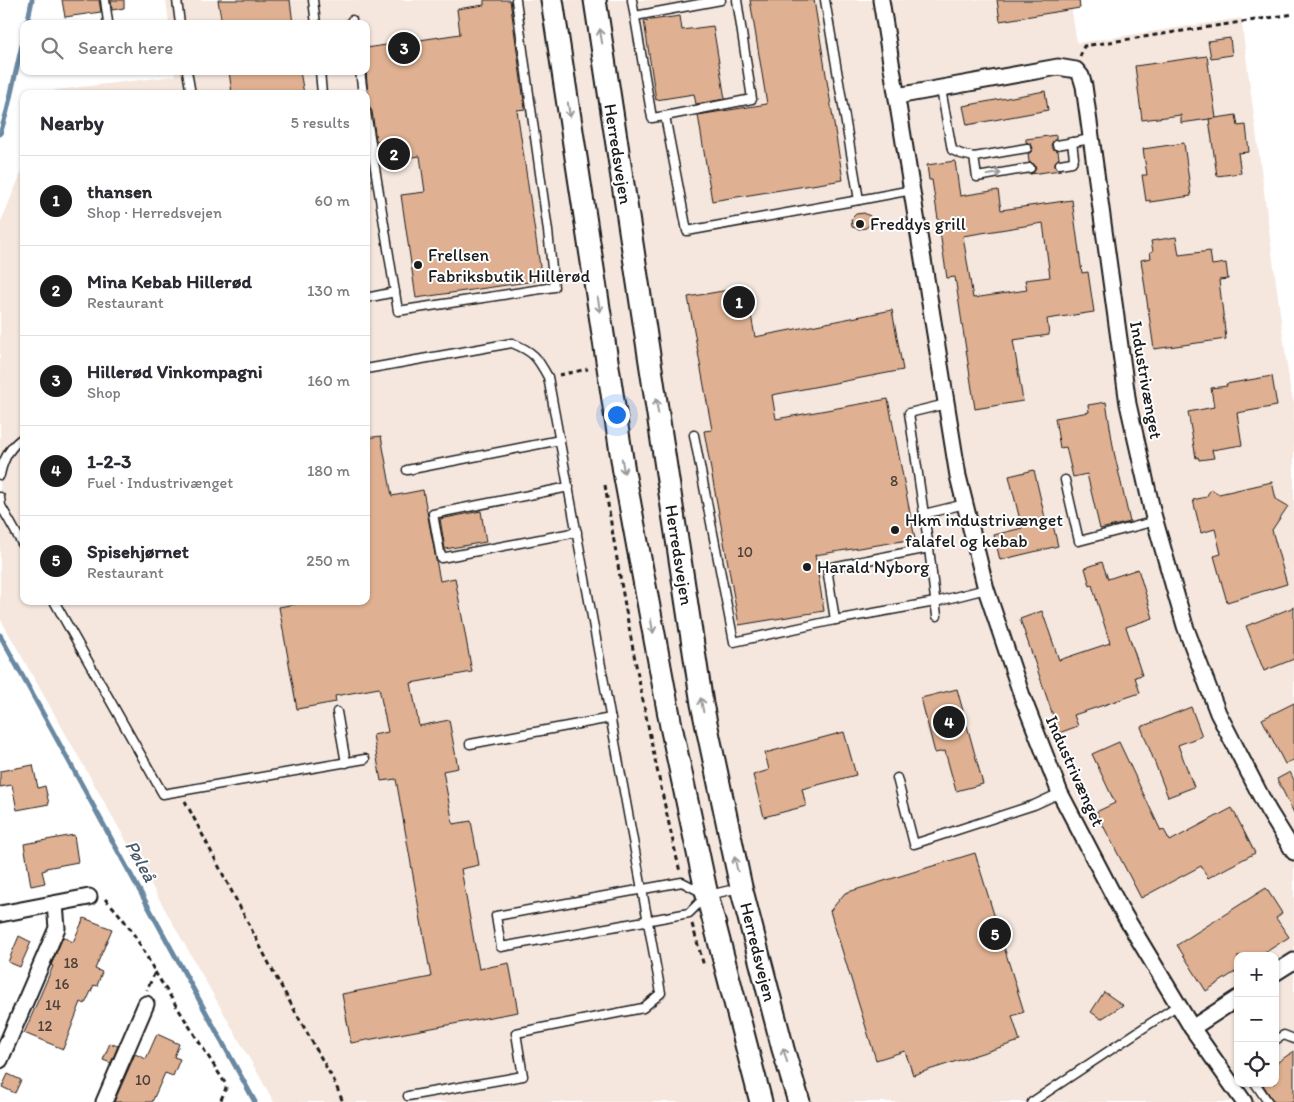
<!DOCTYPE html>
<meta charset="utf-8">
<style>
body{margin:0;font-family:Itim,sans-serif;background:#f2f2f3;color:#2b2b33}
.controls{position:absolute;right:15px;bottom:15px;display:grid;overflow:hidden;border-radius:10px;box-shadow:0 1px 4px #0004}
.controls button{width:45px;height:45px;display:grid;place-items:center;padding:0;border:0;border-bottom:1px solid #e1e1e2;background:#fff;color:#2b2b33;font:25px sans-serif}
.you{position:absolute;left:616px;top:414px;width:18px;height:18px;margin:-12px;border:4px solid #fff;border-radius:50%;background:#1a73e8;box-shadow:0 0 0 8px #1a73e833}
.badge{display:grid;place-items:center;width:32px;height:32px;border-radius:50%;background:#1c1c1c;color:#fff;font-size:16px;font-weight:700}
.pin{position:absolute;translate:-50% -50%;border:2px solid #fff;box-shadow:0 1px 5px #0006}
.list{margin:0;padding:0;list-style:none}
h2{display:flex;justify-content:space-between;align-items:center;height:65px;margin:0;padding:0 20px;font-size:21px}
h2 small{font-size:16px;font-weight:400;color:#7c7c81}
.list li{display:grid;grid-template-columns:32px 1fr auto;gap:15px;align-items:center;box-sizing:border-box;height:90px;padding:0 20px;border-top:1px solid #e1e1e2}
.list b{display:block;font-size:19px;white-space:nowrap}
.list p{margin:0;font-size:16px;white-space:nowrap;color:#7c7c81}
.list em{font-size:16px;font-style:normal;color:#7c7c81}
.icon{flex:none;width:28px;height:28px;fill:none;stroke:currentColor;stroke-width:2;stroke-linecap:round;stroke-linejoin:round}
.map{position:relative;flex:none;width:1294px;height:1102px;overflow:hidden}
.search{position:absolute;background:#fff;box-shadow:0 1px 4px #0004;left:20px;top:20px;width:350px;height:55px;display:flex;align-items:center;gap:12px;box-sizing:border-box;padding:0 18px;border-radius:10px;color:#7c7c81;font-size:19px}
.panel{position:absolute;background:#fff;box-shadow:0 1px 4px #0004;left:20px;top:90px;width:350px;height:515px;border-radius:10px}
.map>svg:first-child{display:block}
.built{fill:#f5e7de;fill-rule:evenodd}
.lines{fill:none;stroke-linecap:round;stroke-linejoin:round}
.stream{stroke:#6988a1;stroke-width:5}
.building{fill:#dfb091;stroke:#1c1c1c;fill-rule:evenodd}
.lane-casing{stroke:#1c1c1c;stroke-width:11}
.street-casing{stroke:#1c1c1c;stroke-width:19}
.secondary-casing{stroke:#1c1c1c;stroke-width:25}
.path{stroke:#1c1c1c;stroke-width:3;stroke-dasharray:5 4;stroke-linecap:butt}
.lane{stroke:#fff;stroke-width:8}
.street{stroke:#fff;stroke-width:15}
.secondary{stroke:#fff;stroke-width:21}
.oneway{stroke:#999}
.poi-dot{fill:#1c1c1c;stroke:#fff;stroke-width:2}
.labels{text-anchor:middle;dominant-baseline:central;stroke-width:4;stroke-linejoin:round;paint-order:stroke}
.number-label{font-size:15px;fill:#4d4139}
.street-label{font-size:18px;fill:#1c1c1c;stroke:#fff}
.poi-label{font-size:18px;fill:#1c1c1c;stroke:#fff;text-anchor:start}
.water-label{font-size:19px;font-style:italic;fill:#495b6a;stroke:#fff}
</style>
<div class="map">
<svg width="1294" height="1102" viewBox="0 0 1294 1102">
<rect width="100%" height="100%" fill="#fff"/>
<filter id="ink" filterUnits="userSpaceOnUse"><feTurbulence type="fractalNoise" baseFrequency=".02" numOctaves="2"/><feDisplacementMap in="SourceGraphic" scale="10" xChannelSelector="R" yChannelSelector="G"/><feConvolveMatrix kernelMatrix="1 2 1 2 8 2 1 2 1" color-interpolation-filters="sRGB"/></filter>
<g filter="url(#ink)">
<path class="built" d="M 166,0 L 1070,0 L 1077,43 L 1241,18 L 1290,388 L 1294,403 L 1294,1102 L 274,1102 L 0,618 L 0,224 L 24,166 L 24,601 L 366,601 L 366,94 L 54,94 L 55,90 L 175,76 L 175,71 L 366,71 L 366,24 L 169,24 ZM 1238,956 L 1275,956 L 1275,1083 L 1238,1083 Z"/>
<g class="lines">
<g class="stream">
<polyline points="27,24 32,0"/>
<polyline points="0,134 7,111 24,36"/>
<polyline points="0,635 255,1102"/>
</g>
</g>
<g class="building">
<polygon points="62,0 99,0 101,12 65,17"/>
<polygon points="111,0 124,0 124,8 112,10"/>
<polygon points="218,0 290,0 293,24 222,24"/>
<polygon points="484,0 510,0 525,109 517,110 542,280 416,298 401,195 425,192 420,156 386,161 383,140 376,141 372,111 369,107 366,71 366,48 460,34 457,9 484,5"/>
<polygon points="750,0 814,0 843,180 712,201 698,115 767,104"/>
<polygon points="997,0 1079,0 1080,8 1000,21"/>
<polygon points="680,16 682,30 713,26 725,99 696,104 694,94 656,100 644,21"/>
<polygon points="1230,38 1232,55 1211,58 1208,41"/>
<polygon points="1207,56 1216,118 1181,123 1181,115 1142,120 1135,66"/>
<polygon points="229,71 300,71 304,94 232,94"/>
<polygon points="1045,91 1048,110 967,125 963,106"/>
<polygon points="1236,115 1238,126 1246,125 1249,152 1238,153 1241,173 1217,176 1209,119"/>
<polygon points="1056,135 1056,139 1053,141 1051,145 1053,149 1058,151 1059,158 1055,162 1055,165 1058,169 1061,170 1030,174 1034,172 1036,168 1034,164 1029,162 1028,154 1031,152 1033,148 1031,144 1026,142 1026,139"/>
<polygon points="1184,143 1191,196 1150,202 1150,200 1146,201 1142,175 1147,175 1143,149"/>
<path d="M 955,161 L 960,196 L 998,190 L 1001,210 L 1072,200 L 1082,273 L 1088,272 L 1094,312 L 1047,319 L 1049,335 L 1013,340 L 1023,401 L 975,409 L 955,277 L 947,278 L 932,180 L 929,180 L 927,165 ZM 1043,223 L 1050,277 L 1025,280 L 1027,290 L 973,298 L 963,236 Z"/>
<polygon points="864,213 870,216 871,223 866,228 859,229 852,227 851,219 856,214"/>
<polygon points="1176,237 1179,255 1210,251 1212,265 1226,263 1228,279 1219,280 1226,339 1154,349 1141,260 1151,258 1150,252 1153,251 1151,241"/>
<polygon points="746,287 755,337 892,310 903,370 772,395 776,419 888,399 915,539 815,555 824,611 739,625 704,431 712,430 688,297"/>
<polygon points="1272,376 1277,406 1237,413 1242,445 1212,450 1214,458 1199,460 1198,457 1196,458 1188,412 1214,407 1211,388 1227,386 1226,384"/>
<polygon points="1106,402 1114,452 1130,522 1100,529 1087,474 1073,477 1066,447 1060,448 1055,418 1089,412 1088,405"/>
<polygon points="381,436 392,496 423,490 440,581 455,578 472,672 411,683 419,726 449,720 458,768 443,771 453,824 471,821 479,865 461,869 479,969 509,963 518,1012 351,1043 342,994 431,977 396,779 381,781 373,735 388,732 379,688 335,696 336,702 297,709 279,607 311,601 366,601 366,438"/>
<polygon points="1034,470 1046,522 1052,521 1058,546 1000,560 994,535 1022,528 1009,476"/>
<polygon points="1272,482 1276,499 1288,506 1272,530 1287,584 1227,602 1214,556 1221,554 1215,529 1201,533 1193,500 1206,497 1211,489 1219,494"/>
<polygon points="481,511 486,542 445,549 440,519"/>
<polygon points="1102,562 1108,579 1138,569 1153,618 1126,627 1142,675 1135,677 1140,693 1074,715 1078,726 1059,733 1020,619 1042,611 1059,660 1110,643 1092,585 1090,586 1085,568"/>
<polygon points="1294,607 1294,659 1264,671 1246,626"/>
<polygon points="957,689 983,784 956,791 945,751 935,753 921,698"/>
<polygon points="1294,703 1294,760 1285,764 1262,719"/>
<polygon points="1191,707 1202,736 1178,745 1194,787 1168,797 1141,727"/>
<polygon points="844,732 856,775 802,789 806,806 764,817 753,775 769,770 765,753"/>
<polygon points="1119,742 1161,831 1164,830 1170,841 1232,808 1255,853 1208,878 1201,866 1141,898 1096,812 1115,803 1092,754"/>
<polygon points="33,765 38,788 45,786 49,804 17,810 12,785 0,787 0,771"/>
<polygon points="1290,772 1294,780 1294,813 1277,779"/>
<polygon points="74,835 78,862 46,868 46,870 42,871 45,883 31,886 24,844"/>
<polygon points="975,853 1024,1012 1012,1016 1020,1041 913,1075 905,1051 876,1060 830,911 845,893"/>
<polygon points="1266,888 1282,913 1276,918 1289,937 1260,956 1238,956 1238,970 1206,991 1177,945"/>
<polygon points="84,918 112,929 95,969 102,972 97,986 94,985 85,1004 81,1002 63,1049 24,1033 53,966 51,965 63,937 73,942"/>
<polygon points="19,936 31,942 20,967 8,962"/>
<polygon points="1104,992 1123,1005 1101,1019 1091,1012"/>
<polygon points="157,1034 179,1044 174,1057 180,1059 173,1076 165,1073 152,1102 114,1102 135,1054 146,1059"/>
<polygon points="110,1043 118,1046 111,1063 103,1060"/>
<polygon points="1294,1051 1294,1102 1274,1102 1262,1083 1275,1083 1275,1064"/>
<polygon points="8,1074 21,1080 15,1093 2,1087"/>
</g>
<g class="lines">
<g class="lane-casing">
<g id="lane">
<polyline points="105,0 108,22 106,24"/>
<polyline points="177,0 180,24"/>
<polyline points="313,0 316,24"/>
<polyline points="632,0 652,118 665,116"/>
<polyline points="737,0 752,99 665,116 687,231 859,200 825,0"/>
<polyline points="635,16 721,0"/>
<polyline points="352,20 352,24"/>
<polyline points="187,71 191,94"/>
<polyline points="320,71 322,94"/>
<polyline points="360,71 363,94"/>
<polyline points="941,89 952,150 961,154 974,157 1027,148"/>
<polyline points="366,112 398,311 554,287 548,231 516,0"/>
<polyline points="1057,145 1091,139"/>
<polyline points="974,157 977,177 1030,168"/>
<polyline points="1060,164 1072,162 1074,158 1072,142"/>
<polyline points="859,200 912,190"/>
<polyline points="366,298 395,292"/>
<path d="M 366,369 L 512,343 C 534,352 537,357 548,377 L 661,993 L 643,1008 L 516,1033 L 523,1076 L 408,1096"/>
<polyline points="694,435 734,642 835,620 935,602 986,589"/>
<polyline points="407,470 560,440"/>
<path d="M 0,475 C 3,459 10,446 24,437"/>
<polyline points="1065,480 1079,541 1156,521"/>
<polyline points="569,487 433,514 441,558 577,532"/>
<polyline points="0,497 1,506 24,547"/>
<polyline points="924,514 965,504"/>
<polyline points="929,548 909,413 946,404"/>
<polyline points="54,601 163,794 365,759"/>
<polyline points="835,620 827,568 929,548 937,616"/>
<polyline points="337,712 346,763"/>
<polyline points="470,744 611,718"/>
<polyline points="897,778 914,844 1034,805 1060,793"/>
<polygon points="682,882 707,895 689,913 501,947 496,916"/>
<polyline points="709,895 739,888"/>
<polyline points="1275,1040 1284,1035 1294,1039"/>
<polyline points="1255,1083 1268,1102"/>
<polyline points="1032,1102 1178,1005"/>
</g>
</g>
<g class="street-casing">
<g id="street">
<polyline points="881,0 958,476 986,589 1022,696 1060,793 1120,908 1192,1028 1244,1102"/>
<polyline points="897,96 1058,67 1076,70 1081,76 1084,86 1128,404 1153,514 1185,626 1218,713 1268,810 1294,852"/>
<polyline points="0,914 89,897"/>
<polyline points="1275,973 1294,961"/>
<polyline points="1192,1028 1238,998"/>
<polyline points="0,1060 57,928 55,904"/>
<polyline points="104,1102 146,1004"/>
</g>
</g>
<g class="secondary-casing">
<g id="secondary">
<polyline points="552,0 624,472 671,726 707,895 761,1102"/>
<polyline points="595,0 702,704 741,887 783,1049 799,1102"/>
</g>
</g>
<g class="path">
<polyline points="1080,57 1084,46 1294,14"/>
<polyline points="559,375 588,369"/>
<path d="M 605,485 C 625,615 650,744 680,872"/>
<polyline points="185,801 276,977 334,1081 343,1102"/>
<path d="M 105,899 C 127,920 141,945 155,972 L 147,990"/>
<polyline points="692,924 704,966"/>
<polyline points="155,972 225,1083 226,1088 220,1102"/>
</g>
<use href="#lane" class="lane"/>
<use href="#street" class="street"/>
<use href="#secondary" class="secondary"/>
</g>
<defs><path id="oneway-shaft" d="M-6 0H5M1.5-3L5.5 0L1.5 3" fill="none" stroke-width="1.6" stroke-linecap="round" stroke-linejoin="round" transform="scale(1.25)"/></defs>
<g class="oneway">
<use href="#oneway-shaft" transform="translate(601 36) rotate(-99)"/>
<use href="#oneway-shaft" transform="translate(569 110) rotate(81)"/>
<use href="#oneway-shaft" transform="translate(994 174) rotate(-9)"/>
<use href="#oneway-shaft" transform="translate(599 305) rotate(81)"/>
<use href="#oneway-shaft" transform="translate(657 406) rotate(-99)"/>
<use href="#oneway-shaft" transform="translate(623 466) rotate(81)"/>
<use href="#oneway-shaft" transform="translate(652 626) rotate(80)"/>
<use href="#oneway-shaft" transform="translate(702 705) rotate(-101)"/>
<use href="#oneway-shaft" transform="translate(736 864) rotate(-102)"/>
<use href="#oneway-shaft" transform="translate(785 1055) rotate(-107)"/>
</g>
</g>
<g class="poi-dot">
<circle cx="860" cy="224" r="5"/>
<circle cx="418" cy="265" r="5"/>
<circle cx="895" cy="530" r="5"/>
<circle cx="807" cy="567" r="5"/>
</g>
<g class="labels">
<g class="number-label">
<text x="894" y="481">8</text>
<text x="745" y="552">10</text>
<text x="71" y="963">18</text>
<text x="62" y="984">16</text>
<text x="53" y="1005">14</text>
<text x="45" y="1026">12</text>
<text x="143" y="1080">10</text>
</g>
<g class="street-label">
<text transform="translate(618 154) rotate(81)">Herredsvejen</text>
<text transform="translate(1146 380) rotate(80)">Industrivænget</text>
<text transform="translate(679 555) rotate(81)">Herredsvejen</text>
<text transform="translate(1075 771) rotate(66)">Industrivænget</text>
<text transform="translate(758 952) rotate(76)">Herredsvejen</text>
</g>
<g class="poi-label">
<text x="870" y="224">Freddys grill</text>
<text x="428" y="255">Frellsen<tspan x="428" dy="21">Fabriksbutik Hillerød</tspan></text>
<text x="905" y="520">Hkm industrivænget<tspan x="905" dy="21">falafel og kebab</tspan></text>
<text x="817" y="567">Harald Nyborg</text>
</g>
<g class="water-label">
<text transform="translate(141 861) rotate(61)">Pøleå</text>
</g>
</g>
</svg>
<div class="controls">
<button>+</button>
<button>−</button>
<button><svg class="icon" aria-label="locate" viewBox="0 0 24 24"><circle cx="12" cy="12" r="6"/><path d="M12 2v4M12 18v4M2 12h4M18 12h4"/></svg></button>
</div>
<div class="you"></div>
<div class="pin badge" style="left:739px;top:302px">1</div>
<div class="pin badge" style="left:394px;top:154px">2</div>
<div class="pin badge" style="left:404px;top:48px">3</div>
<div class="pin badge" style="left:949px;top:722px">4</div>
<div class="pin badge" style="left:995px;top:934px">5</div>
<div class="search"><svg class="icon" aria-label="search" viewBox="0 0 24 24"><circle cx="10" cy="10" r="6"/><path d="M15 15l6 6"/></svg>Search here</div>
<section class="panel">
<h2>Nearby<small>5 results</small></h2>
<ul class="list">
<li><span class="badge">1</span><div><b>thansen</b><p>Shop · Herredsvejen</p></div><em>60 m</em></li>
<li><span class="badge">2</span><div><b>Mina Kebab Hillerød</b><p>Restaurant</p></div><em>130 m</em></li>
<li><span class="badge">3</span><div><b>Hillerød Vinkompagni</b><p>Shop</p></div><em>160 m</em></li>
<li><span class="badge">4</span><div><b>1-2-3</b><p>Fuel · Industrivænget</p></div><em>180 m</em></li>
<li><span class="badge">5</span><div><b>Spisehjørnet</b><p>Restaurant</p></div><em>250 m</em></li>
</ul>
</section>
</div>
